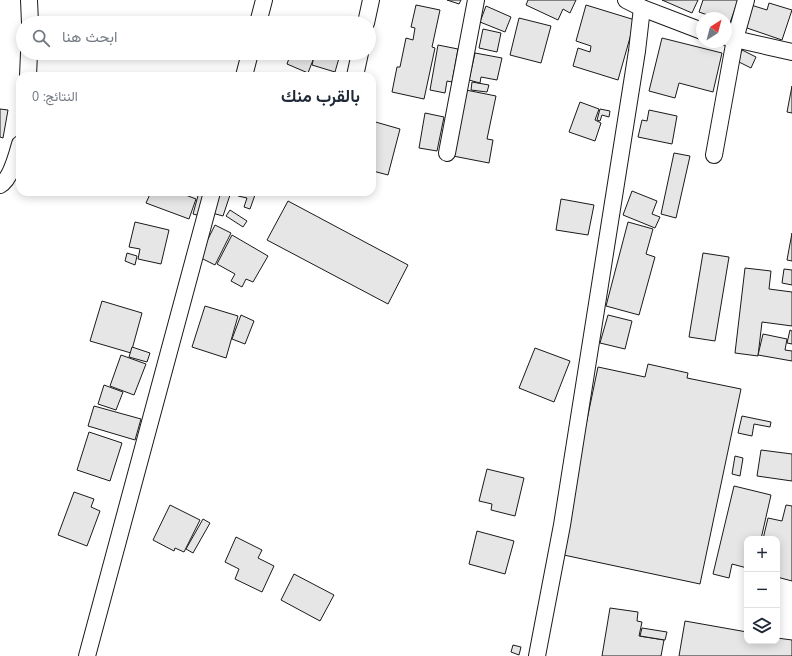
<!DOCTYPE html>
<html lang="ar">
<meta charset="utf-8">
<style>
body{margin:0;font-family:"PT Sans",Vazirmatn,sans-serif;background:#f6f6f7;color:#1f2937;direction:rtl}
.controls{position:absolute;right:12px;bottom:12px;display:grid;overflow:hidden;border-radius:8px;box-shadow:0 2px 10px #0003}
.controls button{width:36px;height:36px;display:grid;place-items:center;padding:0;border:0;border-bottom:1px solid #e0e1e3;background:#fff;color:#1f2937;font:20px sans-serif}
.compass{position:absolute;left:696px;top:12px;width:36px;height:36px;border-radius:50%;background:#fff;box-shadow:0 2px 10px #0003;rotate:36deg}
.list{margin:0;padding:0;list-style:none}
h2{display:flex;justify-content:space-between;align-items:center;height:52px;margin:0;padding:0 16px;font-size:17px}
h2 small{font-size:13px;font-weight:400;color:#747a83}
.icon{flex:none;width:22px;height:22px;fill:none;stroke:currentColor;stroke-width:2;stroke-linecap:round;stroke-linejoin:round}
.map{position:relative;flex:none;width:792px;height:656px;overflow:hidden;direction:ltr}
.search{position:absolute;background:#fff;box-shadow:0 2px 10px #0003;left:16px;top:16px;width:360px;height:44px;display:flex;align-items:center;gap:10px;box-sizing:border-box;padding:0 14px;border-radius:22px;color:#747a83;font-size:15px}
.panel{position:absolute;background:#fff;box-shadow:0 2px 10px #0003;left:16px;top:72px;width:360px;height:124px;border-radius:12px;direction:rtl}
.map>svg:first-child{display:block}
.building{fill:#e6e6e6;stroke:#1a1a1a}
.lines{fill:none;stroke-linecap:round;stroke-linejoin:round}
.minor-casing{stroke:#1a1a1a;stroke-width:18}
.minor{stroke:#fff;stroke-width:16}
</style>
<div class="map">
<svg width="792" height="656" viewBox="0 0 792 656">
<rect width="100%" height="100%" fill="#fff"/>
<g class="building">
<polygon points="447,0 461,0 459,4"/>
<polygon points="528,0 576,0 570,13 563,9 558,20 526,5"/>
<polygon points="662,0 698,0 692,13"/>
<polygon points="703,0 738,0 730,23 726,21 726,18 716,18 699,12"/>
<polygon points="769,3 792,10 782,40 744,27 751,5 767,10"/>
<polygon points="416,5 440,10 432,47 435,48 424,99 392,92 397,67 400,67 406,38 413,40 415,28 411,27"/>
<polygon points="586,5 635,20 618,80 573,66 578,48 590,52 591,46 576,41"/>
<polygon points="486,6 511,17 505,32 480,22"/>
<polygon points="519,18 551,26 541,63 510,55"/>
<polygon points="483,29 501,33 497,52 479,48"/>
<polygon points="662,38 722,53 713,92 679,83 675,98 649,91"/>
<polygon points="438,45 458,49 452,82 447,81 445,93 430,90"/>
<polygon points="742,50 756,57 751,68 737,61"/>
<polygon points="291,53 310,53 315,55 308,73 287,64"/>
<polygon points="315,53 328,53 328,55 339,58 335,72 312,65"/>
<polygon points="475,53 502,58 497,80 481,77 480,83 469,80"/>
<polygon points="472,82 489,85 487,92 471,90"/>
<polygon points="792,86 792,113 787,112"/>
<polygon points="466,90 496,96 487,139 493,140 489,163 453,156"/>
<polygon points="580,102 599,109 595,120 601,123 595,141 569,132"/>
<polygon points="0,109 8,110 3,138 0,137"/>
<polygon points="600,109 610,111 609,117 602,115 600,121 597,120"/>
<polygon points="649,110 677,116 672,144 638,137 642,120 647,121"/>
<polygon points="425,113 444,117 437,151 419,148"/>
<polygon points="372,121 400,129 388,175 373,171 375,165 372,164"/>
<polygon points="674,153 690,156 676,218 661,214"/>
<polygon points="632,191 657,201 652,214 660,217 655,228 623,215"/>
<polygon points="151,192 178,192 196,199 189,219 146,203"/>
<polygon points="199,192 207,192 201,216 193,214"/>
<polygon points="219,192 231,192 223,216 212,213"/>
<polygon points="239,192 256,192 250,209 244,207 247,198 238,196"/>
<polygon points="561,199 594,205 588,235 556,230"/>
<polygon points="288,201 408,265 388,304 267,240"/>
<polygon points="230,210 247,221 243,227 226,216"/>
<polygon points="135,222 169,230 161,264 138,259 140,249 129,247"/>
<polygon points="628,222 653,229 646,254 655,257 639,315 606,306"/>
<polygon points="215,225 231,233 215,265 199,257"/>
<polygon points="792,233 792,261 787,260"/>
<polygon points="232,235 268,256 253,282 246,279 242,287 231,281 235,274 217,264"/>
<polygon points="127,253 137,256 135,265 125,261"/>
<polygon points="703,253 729,257 715,341 689,337"/>
<polygon points="745,268 771,271 769,289 792,292 792,326 762,322 758,356 735,353"/>
<polygon points="784,269 792,270 792,285 782,283"/>
<polygon points="102,301 142,313 131,353 90,341"/>
<polygon points="205,306 238,316 226,358 192,347"/>
<polygon points="241,315 254,321 245,344 232,339"/>
<polygon points="608,315 632,321 625,349 600,343"/>
<polygon points="790,330 792,331 792,344 787,343"/>
<polygon points="763,334 787,339 785,350 792,351 792,361 758,355"/>
<polygon points="132,347 150,353 147,362 129,357"/>
<polygon points="535,348 570,361 554,402 519,388"/>
<polygon points="121,355 146,364 134,395 110,386"/>
<polygon points="648,364 688,373 687,378 741,389 700,584 559,554 598,367 645,377"/>
<polygon points="104,385 123,392 116,410 98,404"/>
<polygon points="94,406 141,419 135,440 88,426"/>
<polygon points="742,416 771,422 770,427 754,424 752,436 738,433"/>
<polygon points="89,432 122,443 110,481 77,470"/>
<polygon points="761,450 792,454 792,481 757,476"/>
<polygon points="735,456 743,458 740,476 732,474"/>
<polygon points="487,469 524,478 515,516 491,510 492,504 479,501"/>
<polygon points="734,486 771,495 761,539 747,539 747,568 732,564 729,578 713,574"/>
<polygon points="74,492 94,499 91,507 100,511 87,546 58,535"/>
<polygon points="170,505 200,520 184,552 175,548 174,551 153,540"/>
<polygon points="786,505 792,506 792,581 777,577 777,539 763,539 768,518 782,521"/>
<polygon points="203,519 210,523 193,553 186,549"/>
<polygon points="477,531 514,541 505,574 469,564"/>
<polygon points="236,537 262,550 258,558 274,566 262,592 235,579 239,569 225,562"/>
<polygon points="294,574 334,595 320,621 281,600"/>
<polygon points="610,608 638,612 637,621 642,622 639,636 664,640 661,656 602,656"/>
<polygon points="685,621 747,632 747,641 777,641 777,638 792,640 792,656 679,656"/>
<polygon points="642,628 667,632 665,640 640,636"/>
<polygon points="513,645 521,647 519,655 511,652"/>
</g>
<g class="lines">
<g class="minor-casing">
<g id="minor">
<polyline points="29,0 30,23"/>
<polyline points="626,0 642,8 702,31"/>
<polyline points="258,23 264,0"/>
<polyline points="366,23 371,0"/>
<polyline points="726,37 792,52"/>
<polyline points="28,76 29,53"/>
<polyline points="244,76 250,53"/>
<polyline points="355,76 360,53"/>
<polyline points="447,153 476,0"/>
<polyline points="714,155 735,39 746,0"/>
<path d="M 0,185 C 10,180 17,155 20,144"/>
<polyline points="87,656 212,192"/>
<polyline points="537,656 562,525 637,51 642,8"/>
</g>
</g>
<use href="#minor" class="minor"/>
</g>
</svg>
<div class="controls">
<button>+</button>
<button>−</button>
<button><svg class="icon" aria-label="layers" viewBox="0 0 24 24"><path d="M12 4l9 5-9 5-9-5zM3 14l9 5 9-5"/></svg></button>
</div>
<svg class="compass" viewBox="-18 -18 36 36"><path d="M0-13l5 13h-10z" fill="#e53935"/><path d="M0 13l5-13h-10z" fill="#747a83"/></svg>
<div class="search"><svg class="icon" aria-label="search" viewBox="0 0 24 24"><circle cx="10" cy="10" r="6"/><path d="M15 15l6 6"/></svg>ابحث هنا</div>
<section class="panel">
<h2>بالقرب منك<small>النتائج: 0</small></h2>
<ul class="list">
</ul>
</section>
</div>
